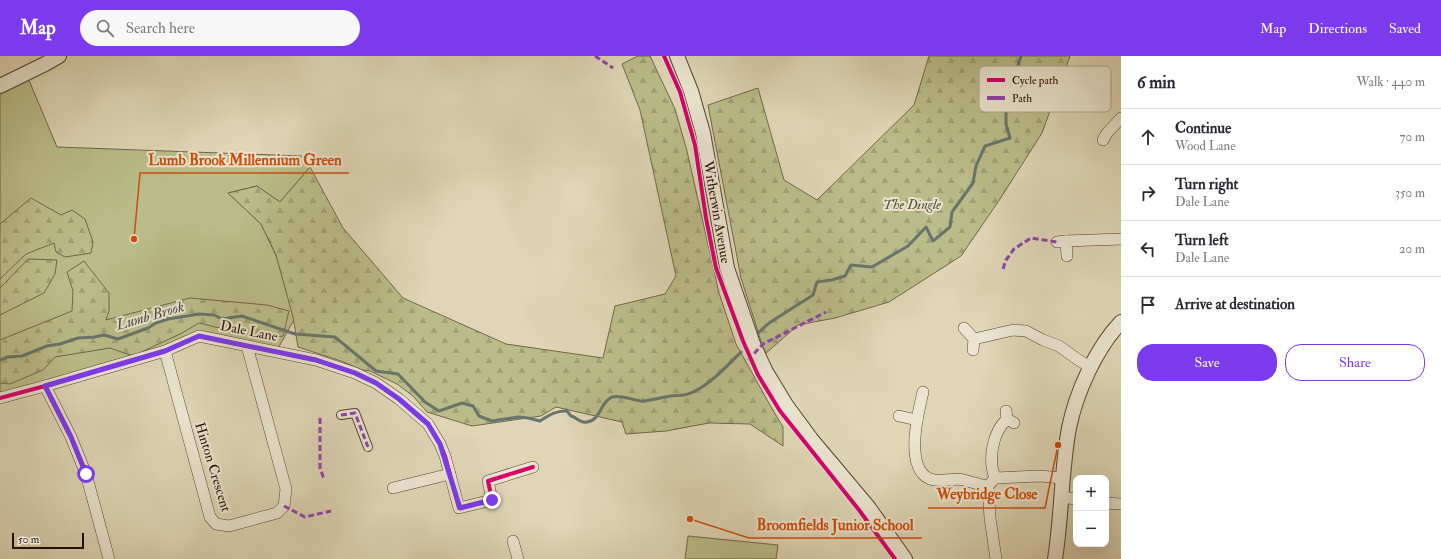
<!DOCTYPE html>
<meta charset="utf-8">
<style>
body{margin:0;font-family:"IM FELL Double Pica",serif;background:#f7f7f7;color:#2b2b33}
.controls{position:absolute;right:12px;bottom:12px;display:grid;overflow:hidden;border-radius:8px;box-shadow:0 4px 16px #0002}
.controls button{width:36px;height:36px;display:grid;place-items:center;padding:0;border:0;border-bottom:1px solid #e1e1e2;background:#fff;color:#2b2b33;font:20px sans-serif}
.scale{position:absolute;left:12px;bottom:10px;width:72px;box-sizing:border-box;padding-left:4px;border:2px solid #290f02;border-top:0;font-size:11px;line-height:14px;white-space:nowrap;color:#290f02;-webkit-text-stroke:3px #eae4d0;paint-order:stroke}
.stop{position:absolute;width:12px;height:12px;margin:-9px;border:3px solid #7c3aed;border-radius:50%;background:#fff}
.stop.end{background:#7c3aed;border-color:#fff;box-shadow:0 1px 4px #0008}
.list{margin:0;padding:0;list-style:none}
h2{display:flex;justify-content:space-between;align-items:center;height:52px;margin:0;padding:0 16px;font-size:17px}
h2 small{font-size:13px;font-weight:400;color:#7c7c81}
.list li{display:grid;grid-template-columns:26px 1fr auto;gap:12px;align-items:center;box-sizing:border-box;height:56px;padding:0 16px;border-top:1px solid #e1e1e2}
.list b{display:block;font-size:15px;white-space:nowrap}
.list p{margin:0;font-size:13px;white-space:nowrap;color:#7c7c81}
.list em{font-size:13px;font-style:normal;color:#7c7c81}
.actions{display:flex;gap:8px;padding:12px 16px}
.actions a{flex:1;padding:9px 0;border:1px solid #7c3aed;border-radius:16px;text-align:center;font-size:14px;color:#7c3aed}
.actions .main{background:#7c3aed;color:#fff}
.icon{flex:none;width:22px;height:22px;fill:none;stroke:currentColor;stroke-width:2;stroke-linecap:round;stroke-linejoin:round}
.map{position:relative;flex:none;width:1121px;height:503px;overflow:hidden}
header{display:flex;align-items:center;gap:24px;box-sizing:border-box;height:56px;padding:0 20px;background:#7c3aed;color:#fff}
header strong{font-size:19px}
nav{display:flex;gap:22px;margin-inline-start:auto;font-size:14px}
.search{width:280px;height:36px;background:#f7f7f7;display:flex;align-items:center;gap:10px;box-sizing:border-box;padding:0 14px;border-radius:22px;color:#7c7c81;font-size:15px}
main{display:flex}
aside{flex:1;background:#fff}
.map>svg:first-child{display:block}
.green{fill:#babc89;stroke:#726646}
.forest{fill:url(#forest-firs);stroke:#726646}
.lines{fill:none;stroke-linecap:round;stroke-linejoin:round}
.stream{stroke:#69746c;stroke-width:3}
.pedestrian-casing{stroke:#56412f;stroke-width:10}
.minor-casing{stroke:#56412f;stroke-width:12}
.tertiary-casing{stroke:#56412f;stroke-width:16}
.pedestrian{stroke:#eae4d0;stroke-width:8}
.minor{stroke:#eae4d0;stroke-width:11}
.tertiary{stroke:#eae4d0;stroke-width:14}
.quiet{stroke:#8e44ad;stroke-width:3;stroke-dasharray:6 3;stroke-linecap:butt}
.cycleway-casing{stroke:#eae4d0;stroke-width:6}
.cycleway{stroke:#d6006c;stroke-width:4}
.route{stroke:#7c3aed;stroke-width:5}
.labels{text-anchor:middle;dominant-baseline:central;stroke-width:4;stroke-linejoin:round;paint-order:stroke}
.park-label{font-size:14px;font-style:italic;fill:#5c4c31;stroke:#eae4d0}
.street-label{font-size:14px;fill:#290f02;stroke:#eae4d0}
.water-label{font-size:15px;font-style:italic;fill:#4e4a40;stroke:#eae4d0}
.key{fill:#eae4d0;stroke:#b0a492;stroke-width:1}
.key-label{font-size:11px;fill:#290f02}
.leader{fill:none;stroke:#cb4e0a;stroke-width:1.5}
.callout-dot{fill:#cb4e0a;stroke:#eae4d0;stroke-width:1.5}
.callout-label{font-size:15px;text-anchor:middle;font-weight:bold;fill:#cb4e0a;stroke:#eae4d0;stroke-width:4;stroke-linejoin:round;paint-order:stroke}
</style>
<header>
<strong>Map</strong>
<div class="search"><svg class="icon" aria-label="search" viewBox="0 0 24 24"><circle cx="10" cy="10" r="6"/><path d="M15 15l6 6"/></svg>Search here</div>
<nav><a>Map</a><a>Directions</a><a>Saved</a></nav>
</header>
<main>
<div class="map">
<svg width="1121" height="503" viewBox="0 0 1121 503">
<defs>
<pattern id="forest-firs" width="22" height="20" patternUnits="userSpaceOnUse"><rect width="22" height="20" fill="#babc89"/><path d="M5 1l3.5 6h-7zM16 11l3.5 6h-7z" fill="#a0a075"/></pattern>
</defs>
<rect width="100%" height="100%" fill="#dfd6b7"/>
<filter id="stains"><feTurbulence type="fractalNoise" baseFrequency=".005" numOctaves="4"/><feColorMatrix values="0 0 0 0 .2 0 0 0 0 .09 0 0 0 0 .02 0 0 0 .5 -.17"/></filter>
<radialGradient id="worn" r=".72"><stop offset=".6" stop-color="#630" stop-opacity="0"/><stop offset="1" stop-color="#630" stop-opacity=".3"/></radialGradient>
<g class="green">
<polygon points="26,17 57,91 302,100 310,111 280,146 257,130 228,137 261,168 276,199 295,262 276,296 199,280 0,341 0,30"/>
<polygon points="688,480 778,489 776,503 685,503"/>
</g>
<g class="forest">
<polygon points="638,0 650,0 675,53 687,95 719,237 736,288 771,351 783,371 783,390 750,368 709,367 666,375 626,378 622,366 556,351 541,360 472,370 427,356 413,340 397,328 370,315 362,314 341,305 298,291 293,261 276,199 261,168 228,137 257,130 280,146 310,111 343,172 403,242 506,288 603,302 615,250 665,238 676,220 640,54 622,8"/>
<polygon points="929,0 1070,0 1042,77 1000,143 961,200 889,246 835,262 798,269 765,298 741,222 708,49 758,32 784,124 817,144 914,49"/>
<polygon points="31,142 61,159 72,154 85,163 93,186 91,197 65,201 56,196 54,187 26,198 0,223 0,168"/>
<polygon points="28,203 57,204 55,218 44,237 0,259 0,232"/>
<polygon points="84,205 109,237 109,255 106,264 190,242 267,249 289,255 283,280 264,283 199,267 182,277 133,300 110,292 55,301 43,314 10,328 0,327 0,284 72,255 73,235 67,216"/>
</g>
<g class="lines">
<g class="stream">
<polyline points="758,277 769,267 813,239 817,226 832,224 845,220 851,209 872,211 908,190 926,171 933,185 950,171 952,156 973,127 976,110 985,90 1010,82 1006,68 1006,32 1015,19 1021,0"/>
<path d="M 0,304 L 8,301 L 22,300 L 47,290 L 60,288 L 78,282 L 94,281 L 104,279 L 118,283 L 148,272 L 156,267 L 168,263 L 199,258 L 214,259 L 222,263 L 242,260 L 295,278 L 335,281 L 376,315 L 398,318 L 425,346 L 439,355 L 462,347 L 473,350 L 479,360 L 492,365 L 518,361 L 528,362 L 540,365 C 548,360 557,354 567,355 L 571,360 C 577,361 580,368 587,366 C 601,364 600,346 612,341 C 621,338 633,345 643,345 C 652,344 660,342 670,340 C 676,339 682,340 688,338 C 706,333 728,309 741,296"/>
</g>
<g class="pedestrian-casing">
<polyline id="pedestrian" points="341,359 355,357 368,391"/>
</g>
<g class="minor-casing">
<g id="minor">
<polyline points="1103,84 1107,77 1121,62"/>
<polyline points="1066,185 1121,183"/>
<polyline points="1057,186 1066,185 1067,200"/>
<polyline points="964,272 974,283 973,294"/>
<polyline points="974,283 1013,274 1026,275 1043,284 1059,290 1077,303 1090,311"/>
<polyline points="165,295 210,461 216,468 229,470 277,457 284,450 286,433 247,290"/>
<polyline points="45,330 71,381 86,418 109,503"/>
<path d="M 923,336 C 918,357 904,412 930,423 C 941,427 953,421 964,424 C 972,426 980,429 988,430"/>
<polyline points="0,342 45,330 165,295 199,280 316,304 355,317 376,327 399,343 428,368 440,388 445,400 459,452 492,444 488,425 533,411"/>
<polyline points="1006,355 1007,363 1014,367"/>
<polyline points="899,360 917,364"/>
<polyline points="995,422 1039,420 1063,422"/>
<polyline points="393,432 450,418"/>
<polyline points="1061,441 1076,443"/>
<polyline points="1106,447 1121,448"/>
<polyline points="513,485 518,503"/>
<path d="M 996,503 L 990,462 L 988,430 L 995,422 C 988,404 992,377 1007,363"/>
</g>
</g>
<g class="tertiary-casing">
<g id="tertiary">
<polyline points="677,0 691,35 703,77 727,212 753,288 766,316 786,349 811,383 869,452 905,503"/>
<polyline points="0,30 45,8 59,0"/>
<path d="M 1055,503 C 1062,460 1061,415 1069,372 C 1076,337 1096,292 1121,266"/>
</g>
</g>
<use href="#pedestrian" class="pedestrian"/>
<use href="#minor" class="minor"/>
<use href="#tertiary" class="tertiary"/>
<g class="quiet">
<polyline points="595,0 613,12"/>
<polyline points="1003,213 1006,204 1014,193 1031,182 1057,186"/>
<polyline points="748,304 763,288 826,256"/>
<polyline points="341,359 355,357 368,391"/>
<polyline points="320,362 320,412 324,423"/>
<polyline points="284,450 305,461 331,455"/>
</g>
<g class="cycleway-casing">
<g id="cycleway">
<polyline points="664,0 680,36 695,89 706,162 716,212 743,285 758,319 780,355 859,454 895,503"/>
<polyline points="0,342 45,330 165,295 199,280 316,304 355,317 376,327 399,343 428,368 440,388 445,400 459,452 492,444 488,425 533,411"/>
</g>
</g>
<use href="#cycleway" class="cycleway"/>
</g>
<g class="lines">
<polyline class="route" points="86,418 71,381 45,330 165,295 199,280 316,304 355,317 376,327 399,343 428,368 440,388 460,452 492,444"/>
</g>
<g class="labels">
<g class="park-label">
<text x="912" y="148">The Dingle</text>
</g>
<g class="street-label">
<text transform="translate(717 156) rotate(80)">Witherwin Avenue</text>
<text transform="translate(249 275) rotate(11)">Dale Lane</text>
<text transform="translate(213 411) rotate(73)">Hinton Crescent</text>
</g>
<g class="water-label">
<text transform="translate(150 260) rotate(-16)">Lumb Brook</text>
</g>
</g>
<rect x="979" y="10" width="132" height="46" rx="6" class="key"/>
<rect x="987" y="22" width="18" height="4" fill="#d6006c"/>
<rect x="987" y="40" width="18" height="4" fill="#8e44ad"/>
<g class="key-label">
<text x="1012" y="28">Cycle path</text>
<text x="1012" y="46">Path</text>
</g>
<path class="leader" d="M134 183L140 117H349M1058 389L1045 452H928M690 463L749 482H922"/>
<g class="callout-dot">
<circle cx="134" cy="183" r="4"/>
<circle cx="1058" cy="389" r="4"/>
<circle cx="690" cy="463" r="4"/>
</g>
<g class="callout-label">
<text x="245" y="109">Lumb Brook Millennium Green</text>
<text x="987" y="443">Weybridge Close</text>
<text x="835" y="474">Broomfields Junior School</text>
</g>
<rect width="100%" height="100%" filter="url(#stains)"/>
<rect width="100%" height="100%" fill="url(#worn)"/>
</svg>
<div class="controls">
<button>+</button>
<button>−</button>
</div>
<div class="scale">50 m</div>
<div class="stop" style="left:86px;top:418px"></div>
<div class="stop end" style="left:492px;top:444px"></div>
</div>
<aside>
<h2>6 min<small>Walk · 440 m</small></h2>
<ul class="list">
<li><svg class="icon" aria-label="ahead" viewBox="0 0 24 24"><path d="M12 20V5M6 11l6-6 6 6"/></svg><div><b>Continue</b><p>Wood Lane</p></div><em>70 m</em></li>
<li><svg class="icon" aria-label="right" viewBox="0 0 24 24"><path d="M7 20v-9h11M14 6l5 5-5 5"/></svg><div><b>Turn right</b><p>Dale Lane</p></div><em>350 m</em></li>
<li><svg class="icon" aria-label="left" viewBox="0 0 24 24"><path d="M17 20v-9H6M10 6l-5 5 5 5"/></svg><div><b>Turn left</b><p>Dale Lane</p></div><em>20 m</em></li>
<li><svg class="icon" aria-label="arrive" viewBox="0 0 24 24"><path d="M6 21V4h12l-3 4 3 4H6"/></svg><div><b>Arrive at destination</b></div></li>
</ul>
<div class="actions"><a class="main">Save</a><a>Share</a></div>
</aside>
</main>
